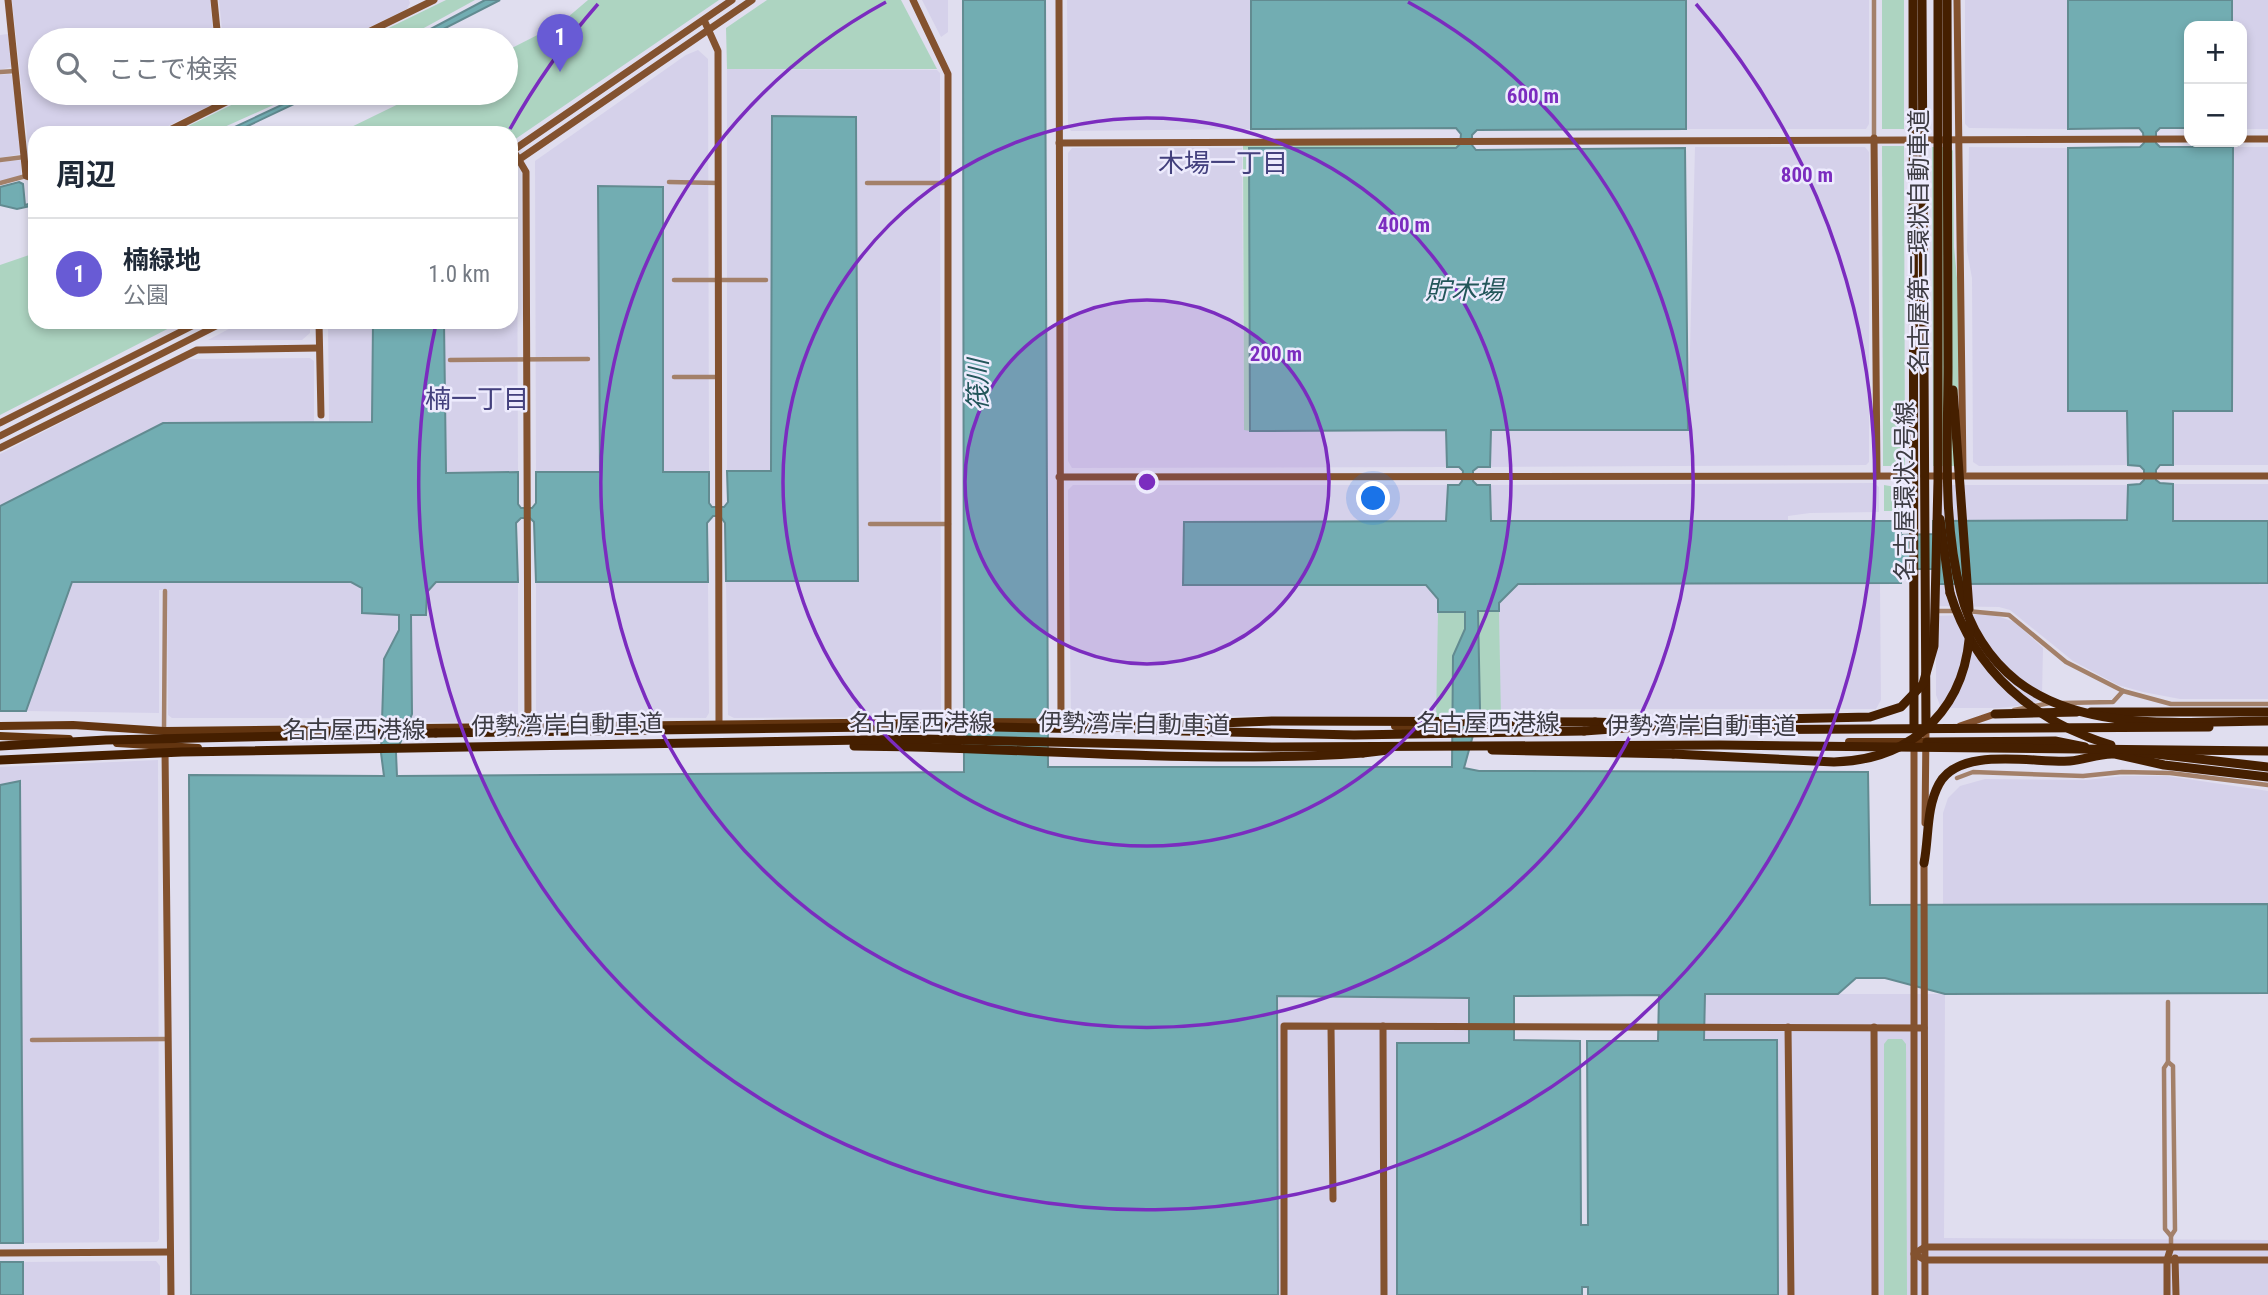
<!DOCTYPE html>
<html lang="ja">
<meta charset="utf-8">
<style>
body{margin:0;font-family:"Roboto Condensed","Noto Sans JP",sans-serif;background:#f6f6f7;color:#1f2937}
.controls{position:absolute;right:21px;top:21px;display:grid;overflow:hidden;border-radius:14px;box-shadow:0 4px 10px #0003}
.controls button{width:63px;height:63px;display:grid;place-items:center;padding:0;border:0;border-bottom:2px solid #e0e1e3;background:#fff;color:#1f2937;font:35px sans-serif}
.you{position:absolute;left:1374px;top:499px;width:24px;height:24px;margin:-18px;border:5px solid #fff;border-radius:50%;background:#1a73e8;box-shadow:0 0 0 10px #1a73e833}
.badge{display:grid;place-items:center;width:46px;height:46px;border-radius:50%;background:#685bd5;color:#fff;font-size:23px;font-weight:700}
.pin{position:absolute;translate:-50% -58px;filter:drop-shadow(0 2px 4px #0008)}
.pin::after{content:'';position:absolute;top:37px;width:24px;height:21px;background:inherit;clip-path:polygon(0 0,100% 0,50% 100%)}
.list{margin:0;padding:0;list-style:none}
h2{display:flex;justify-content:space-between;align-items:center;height:91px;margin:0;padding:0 28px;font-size:30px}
h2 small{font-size:23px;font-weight:400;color:#747a83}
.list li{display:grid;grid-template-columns:46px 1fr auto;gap:21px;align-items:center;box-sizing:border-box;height:112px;padding:0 28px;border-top:2px solid #e0e1e3}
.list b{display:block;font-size:26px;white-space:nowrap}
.list p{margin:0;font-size:23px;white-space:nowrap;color:#747a83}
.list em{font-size:23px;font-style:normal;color:#747a83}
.icon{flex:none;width:38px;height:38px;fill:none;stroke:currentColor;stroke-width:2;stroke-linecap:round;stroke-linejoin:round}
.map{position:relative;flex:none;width:2268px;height:1295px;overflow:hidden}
.search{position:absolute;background:#fff;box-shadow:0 4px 10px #0003;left:28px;top:28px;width:490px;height:77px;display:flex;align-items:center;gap:18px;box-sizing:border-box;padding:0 24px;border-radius:38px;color:#747a83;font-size:26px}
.panel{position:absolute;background:#fff;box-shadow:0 4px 10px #0003;left:28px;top:126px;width:490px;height:203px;border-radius:21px}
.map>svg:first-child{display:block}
.built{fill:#d5d1ea}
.green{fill:#add4c1}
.water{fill:#72adb2;stroke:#628b91;stroke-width:2;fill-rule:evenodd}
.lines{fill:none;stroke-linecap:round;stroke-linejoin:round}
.street{stroke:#a38069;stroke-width:4.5}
.secondary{stroke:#83522f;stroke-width:7}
.primary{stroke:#633510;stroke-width:8}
.highway{stroke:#451f00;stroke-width:9}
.highway-bridge{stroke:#451f00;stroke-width:9}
.ring{fill:none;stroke:#7b2cbf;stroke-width:3.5}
.labels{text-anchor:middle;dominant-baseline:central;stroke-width:5;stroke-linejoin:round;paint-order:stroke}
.street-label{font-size:24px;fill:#3d3c43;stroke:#edebfd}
.neighbourhood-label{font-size:26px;fill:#43407d;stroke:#edebfd}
.water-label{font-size:26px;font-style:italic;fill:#23565a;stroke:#edebfd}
.centre{fill:#7b2cbf;stroke:#edebfd;stroke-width:3.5}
.ring-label{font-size:21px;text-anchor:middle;font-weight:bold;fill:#7b2cbf;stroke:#edebfd;stroke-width:5;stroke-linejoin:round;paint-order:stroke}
</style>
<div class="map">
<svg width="2268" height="1295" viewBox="0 0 2268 1295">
<rect width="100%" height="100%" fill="#e0deef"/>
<g class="built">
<polygon points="12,0 210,0 214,40 40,40 40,93 220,93 217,102 154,133 35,133 34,174 31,172"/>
<polygon points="219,0 409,0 410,3 407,9 343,40 223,40"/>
<polygon points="922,0 948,0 948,32 941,37"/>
<polygon points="1067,0 1251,0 1251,129 1071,131 1068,126"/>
<polygon points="1686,0 1869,0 1869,124 1866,129 1686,129"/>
<polygon points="1965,0 2068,0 2068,129 1969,128 1965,124"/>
<polygon points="2232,0 2268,0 2268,129 2242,129 2242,26 2232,26"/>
<polygon points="8,34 11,67 0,70 0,35"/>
<polygon points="698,50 708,59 709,472 663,472 663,187 599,186 600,472 536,472 535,161 686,55"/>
<polygon points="727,69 937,70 940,73 941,713 938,717 734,718 728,715 726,581 858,581 772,117 771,472 727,471"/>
<polygon points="9,74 12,75 21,154 0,158 0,75"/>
<polygon points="1695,147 1865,147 1869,152 1869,462 1866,465 1490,467 1490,430 1688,430"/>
<polygon points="1969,147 2068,148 2068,411 2127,411 2128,465 1979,466 1973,462 1972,278 1967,251"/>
<polygon points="2233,147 2268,147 2268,465 2173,465 2173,411 2232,410"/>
<polygon points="1072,148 1242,148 1244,430 1446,430 1447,467 1072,468 1068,461 1068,153"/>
<polygon points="21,160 21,176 0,181 0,162"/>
<polygon points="511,182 517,190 518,472 445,473 444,322 511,322"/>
<polygon points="242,322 310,322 310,333 302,340 208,340"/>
<polygon points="328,322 373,322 372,422 329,422"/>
<polygon points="310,358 314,361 314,422 163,423 0,506 0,454 186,359"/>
<polygon points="1874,483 1879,487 1879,512 1810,513 1788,516 1788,521 1490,521 1490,485"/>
<rect x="2173" y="484" width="95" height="37"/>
<polygon points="1073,485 1448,485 1447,521 1184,522 1183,585 1426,585 1439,599 1436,717 1071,715 1068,490"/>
<polygon points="1933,485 2128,485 2127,521 1933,521"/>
<polygon points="72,582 351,582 399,614 399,630 384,659 385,718 172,718 168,715 167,590 159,590 159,713 26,711"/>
<polygon points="436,582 518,582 518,714 515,718 495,718 488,723 407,722 412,714 411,615"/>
<polygon points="536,582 708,582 709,713 706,718 536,717"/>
<polygon points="1880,583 1881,700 1876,709 1500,709 1499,603 1518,584"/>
<polygon points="2268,583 2268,699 2180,699 2143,692 2118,685 2073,661 2010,610 1999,607 1932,606 1933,584"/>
<polygon points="1991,614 2015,622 2043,648 2042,697 2034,704 1999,708 1941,708 1936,695 1936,616"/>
<polygon points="158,760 159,1239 157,1242 23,1243 20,781 0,785 0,767"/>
<polygon points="2123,776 2167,776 2268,791 2268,904 1943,906 1943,813 1948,798 1960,786 1985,779 2086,780"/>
<polygon points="1705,994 1945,994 1944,1238 2268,1240 2268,1295 1778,1295 1777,1040 1704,1040"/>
<polygon points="1277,996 1469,997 1470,1043 1397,1043 1397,1295 1278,1295"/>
<polygon points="156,1261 160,1266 160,1295 23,1295 23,1262"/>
</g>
<g class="green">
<polygon points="446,0 475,0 402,40 364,40"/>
<polygon points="588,0 719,0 511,142 511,133 339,133 421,93 506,93 506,51 561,23"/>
<polygon points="767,0 901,0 937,69 727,69 726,28"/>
<rect x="1882" y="0" width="22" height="129"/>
<polygon points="256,93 300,93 211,133 174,133"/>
<polygon points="1243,143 1460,144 1456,148 1249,148 1250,431 1244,430"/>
<polygon points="1882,146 1904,146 1905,466 1883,466"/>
<polygon points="1932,147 1950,147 1953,151 1954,247 1959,298 1957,463 1954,466 1933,466"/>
<polygon points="35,253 35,322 181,322 0,415 0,265"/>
<polygon points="1884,485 1901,488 1906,503 1905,511 1884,511"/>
<polygon points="1478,611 1499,611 1501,717 1477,717"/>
<polygon points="1438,612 1465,612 1465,629 1453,656 1453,717 1436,717"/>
<polygon points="1888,1039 1902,1039 1906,1044 1907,1295 1884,1295 1884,1044"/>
</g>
<g class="water">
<polygon points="485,0 500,0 422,40 410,40"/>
<path d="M 963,0 L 1045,0 L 1048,767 L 1452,767 L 1453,656 L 1465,629 L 1465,612 L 1438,612 L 1438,599 L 1426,585 L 1183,585 L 1184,522 L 1446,521 L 1448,485 L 1459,485 L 1462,481 L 1463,471 L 1459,467 L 1447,467 L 1446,430 L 1250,431 L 1249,148 L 1456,148 L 1460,144 L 1461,134 L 1456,128 L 1251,129 L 1251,0 L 1686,0 L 1686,129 L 1477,130 L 1472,135 L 1472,145 L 1476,150 L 1685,148 L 1688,430 L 1491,430 L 1490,467 L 1478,467 L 1473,471 L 1473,481 L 1477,485 L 1490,485 L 1491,521 L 1901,521 L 1901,535 L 1933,534 L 1933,521 L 2127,520 L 2128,485 L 2140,484 L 2144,480 L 2144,470 L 2140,466 L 2128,465 L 2127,411 L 2068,411 L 2068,148 L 2140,147 L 2144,143 L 2143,133 L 2139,128 L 2068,129 L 2068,0 L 2232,0 L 2232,26 L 2189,26 L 2189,128 L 2160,128 L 2156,132 L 2156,143 L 2160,147 L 2233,147 L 2232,411 L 2173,411 L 2173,465 L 2160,465 L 2156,470 L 2156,480 L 2160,483 L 2173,484 L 2173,521 L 2268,521 L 2268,583 L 1933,584 L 1933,569 L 1902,569 L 1901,583 L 1518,584 L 1499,603 L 1499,611 L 1478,611 L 1480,710 L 1464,768 L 1479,771 L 1868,772 L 1870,905 L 2268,904 L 2268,993 L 1945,994 L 1885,978 L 1856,978 L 1838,994 L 1705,994 L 1704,1040 L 1777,1040 L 1778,1295 L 1588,1295 L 1588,1287 L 1582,1287 L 1582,1295 L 1397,1295 L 1397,1043 L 1469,1043 L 1469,998 L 1277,996 L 1278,1295 L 191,1295 L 189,775 L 384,776 L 381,753 L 384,659 L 399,630 L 399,615 L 362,613 L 362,588 L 351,582 L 72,582 L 26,711 L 0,711 L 0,506 L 163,423 L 372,422 L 373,322 L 444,322 L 446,473 L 518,472 L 518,504 L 521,508 L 532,508 L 536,503 L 536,472 L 600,472 L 598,186 L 663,187 L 663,472 L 709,472 L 709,503 L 712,507 L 724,507 L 728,502 L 727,471 L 771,471 L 772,116 L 856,117 L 858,581 L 726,581 L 725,523 L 720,516 L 713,516 L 707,523 L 708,582 L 536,582 L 534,522 L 530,518 L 521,518 L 516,523 L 518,582 L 436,582 L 427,592 L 426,615 L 411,615 L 412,714 L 396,753 L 397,776 L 964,772 ZM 1659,995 L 1658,1041 L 1587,1041 L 1588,1225 L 1581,1225 L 1580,1041 L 1514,1040 L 1514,996 Z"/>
<polygon points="307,93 317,93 233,133 222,133"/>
<polygon points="19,182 23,184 25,205 35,202 35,205 17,209 0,205 0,187"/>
<polygon points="20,781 23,1243 0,1243 0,785"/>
<rect x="0" y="1262" width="23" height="33"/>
</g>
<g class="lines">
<g class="street">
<polyline points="1874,0 1874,138"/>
<polyline points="0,72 15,71"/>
<polyline points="0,160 24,157"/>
<polyline points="669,182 718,183"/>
<polyline points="0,183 26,176"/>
<polyline points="867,183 948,183"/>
<polyline points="674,280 766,280"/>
<polyline points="450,360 588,359"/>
<polyline points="674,377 718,377"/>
<polyline points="870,524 949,524"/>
<polyline points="1936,611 1955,611"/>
<polyline points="1967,611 2009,615 2066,662 2123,691 2171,704 2268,704"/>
<polyline points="2062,703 2113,702 2123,691"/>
<polyline points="2014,710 2050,703"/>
<polyline points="164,730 165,591"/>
<polyline points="1957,778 1973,772 2083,776 2122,772 2170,773 2268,785"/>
<polyline points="2168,1002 2168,1062 2164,1068 2165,1229 2171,1236"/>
<polyline points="32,1040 168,1039"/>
<polyline points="2168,1062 2173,1066 2175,1230 2171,1236 2171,1246"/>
</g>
<g class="secondary">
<polyline points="8,0 26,176 35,179"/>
<polyline points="214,0 218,40"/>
<polyline points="913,0 948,74 948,722"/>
<polyline points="1059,0 1061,723"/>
<polyline points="1957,0 1963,471"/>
<polyline points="704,20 718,51 719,723"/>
<polyline points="352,40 434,0"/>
<polyline points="164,133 244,93"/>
<polyline points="1874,138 1877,476"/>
<polyline points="2242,139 2268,139"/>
<polyline points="1059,143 2189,139"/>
<polyline points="513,150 526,172 528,726"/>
<polyline points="512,151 732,0"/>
<polyline points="511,165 752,0"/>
<polyline points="319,322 321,415"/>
<polyline points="0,423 200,322"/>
<polyline points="0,436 224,322"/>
<polyline points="0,448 197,350 319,348"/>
<polyline points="1924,476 2268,476"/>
<polyline points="1059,477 1913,476"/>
<polyline points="1960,726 1995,714"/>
<polyline points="1914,744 1914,1295"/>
<polyline points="165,750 171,1295"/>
<polyline points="1925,823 1926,729"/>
<polyline points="1924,860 1925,1295"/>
<polyline points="1383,1026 1384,1295"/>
<polyline points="1331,1027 1333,1199"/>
<polyline points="1788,1027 1791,1295"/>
<polyline points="1874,1027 1875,1295"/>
<polyline points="2268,1247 1925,1247 1914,1254 1925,1260 2268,1260"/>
<polyline points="0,1253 170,1252"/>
<polyline points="2175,1258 2176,1295"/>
<polyline points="1284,1295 1284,1026 1924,1028"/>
<polyline points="2167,1295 2167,1260 2171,1247"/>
</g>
<g class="primary">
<polyline points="968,722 1113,723"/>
<polyline points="0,726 73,725 164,731 924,722"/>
<polyline points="1395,726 1459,726"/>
<polyline points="0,736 69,739"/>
<polyline points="1849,742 1927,742"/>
<polyline points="117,743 198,748"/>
</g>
<g class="highway">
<polyline points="1913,0 1914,729"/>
<polyline points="1922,0 1926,729"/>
<polyline points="1940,519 1950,593"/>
<polyline points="2091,712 2268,712"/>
<polyline points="1995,714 2077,712"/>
<polyline points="1595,722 1642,724"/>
<polyline points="1138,730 1354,735 1584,731"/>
<polyline points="436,733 948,726 1096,729"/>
<polyline points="1927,742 2055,741 2085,747"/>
<polyline points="1492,750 1673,754"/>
<polyline points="2106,752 2164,765 2268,777"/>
<polyline points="1363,753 1388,750"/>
<path d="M 1924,863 C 1929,838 1926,808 1939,784 C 1959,746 2033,763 2070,761 C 2084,760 2097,754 2112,754"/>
</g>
<g class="highway-bridge">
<path d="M 1947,0 C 1947,122 1947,244 1948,366 C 1948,440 1942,520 1961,593 C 1969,627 1989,659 2017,681 C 2086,734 2186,721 2268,721"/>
<polyline points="1953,390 1969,609"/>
<path d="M 1950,593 C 1975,672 2033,721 2111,745"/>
<polyline points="1091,728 1273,721 1595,722"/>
<polyline points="1670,730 2209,727"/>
<polyline points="1584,731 1737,720 1870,717 1901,707 1923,684 1934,646 1938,481 1938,0"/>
<polyline points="0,746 106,740 436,733"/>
<path d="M 854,746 C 1024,747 1193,765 1363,753"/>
<polyline points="2138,752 2268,767"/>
<path d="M 1673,754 L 1834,762 C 1916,760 1969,705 1970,623"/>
<polyline points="0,760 182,752 922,739 1274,747 1720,745 2268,751"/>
</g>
</g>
<circle cx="1147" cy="482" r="182" fill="#7b2cbf" fill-opacity=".12"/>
<g class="ring">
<circle cx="1147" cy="482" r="182"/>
<circle cx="1147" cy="482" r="364"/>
<path d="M1408 2A546 546 0 1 1 886 2"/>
<path d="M510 129A728 728 0 0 1 598 4M1696 4A728 728 0 1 1 436 324"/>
</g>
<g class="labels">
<g class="street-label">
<text transform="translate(1919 241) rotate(-90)">名古屋第二環状自動車道</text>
<text transform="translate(1905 491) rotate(-90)">名古屋環状2号線</text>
<text x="921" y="723">名古屋西港線</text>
<text x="1488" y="723">名古屋西港線</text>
<text transform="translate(1134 724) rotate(1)">伊勢湾岸自動車道</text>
<text transform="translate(567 725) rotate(-1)">伊勢湾岸自動車道</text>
<text x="1701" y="726">伊勢湾岸自動車道</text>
<text x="354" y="730">名古屋西港線</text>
</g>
<g class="neighbourhood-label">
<text x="1223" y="163">木場一丁目</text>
<text x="477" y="399">楠一丁目</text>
</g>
<g class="water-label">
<text x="1464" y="290">貯木場</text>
<text transform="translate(978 385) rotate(-90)">筏川</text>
</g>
</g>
<circle cx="1147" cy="482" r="10" class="centre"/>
<g class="ring-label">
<text x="1533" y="103">600 m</text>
<text x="1807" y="182">800 m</text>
<text x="1404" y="232">400 m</text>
<text x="1276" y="361">200 m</text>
</g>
</svg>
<div class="controls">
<button>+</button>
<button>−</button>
</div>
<div class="you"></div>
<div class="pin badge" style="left:560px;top:72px">1</div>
<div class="search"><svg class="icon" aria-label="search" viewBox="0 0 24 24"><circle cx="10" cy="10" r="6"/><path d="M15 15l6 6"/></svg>ここで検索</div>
<section class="panel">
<h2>周辺<small></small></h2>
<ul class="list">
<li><span class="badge">1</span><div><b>楠緑地</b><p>公園</p></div><em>1.0 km</em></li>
</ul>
</section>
</div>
